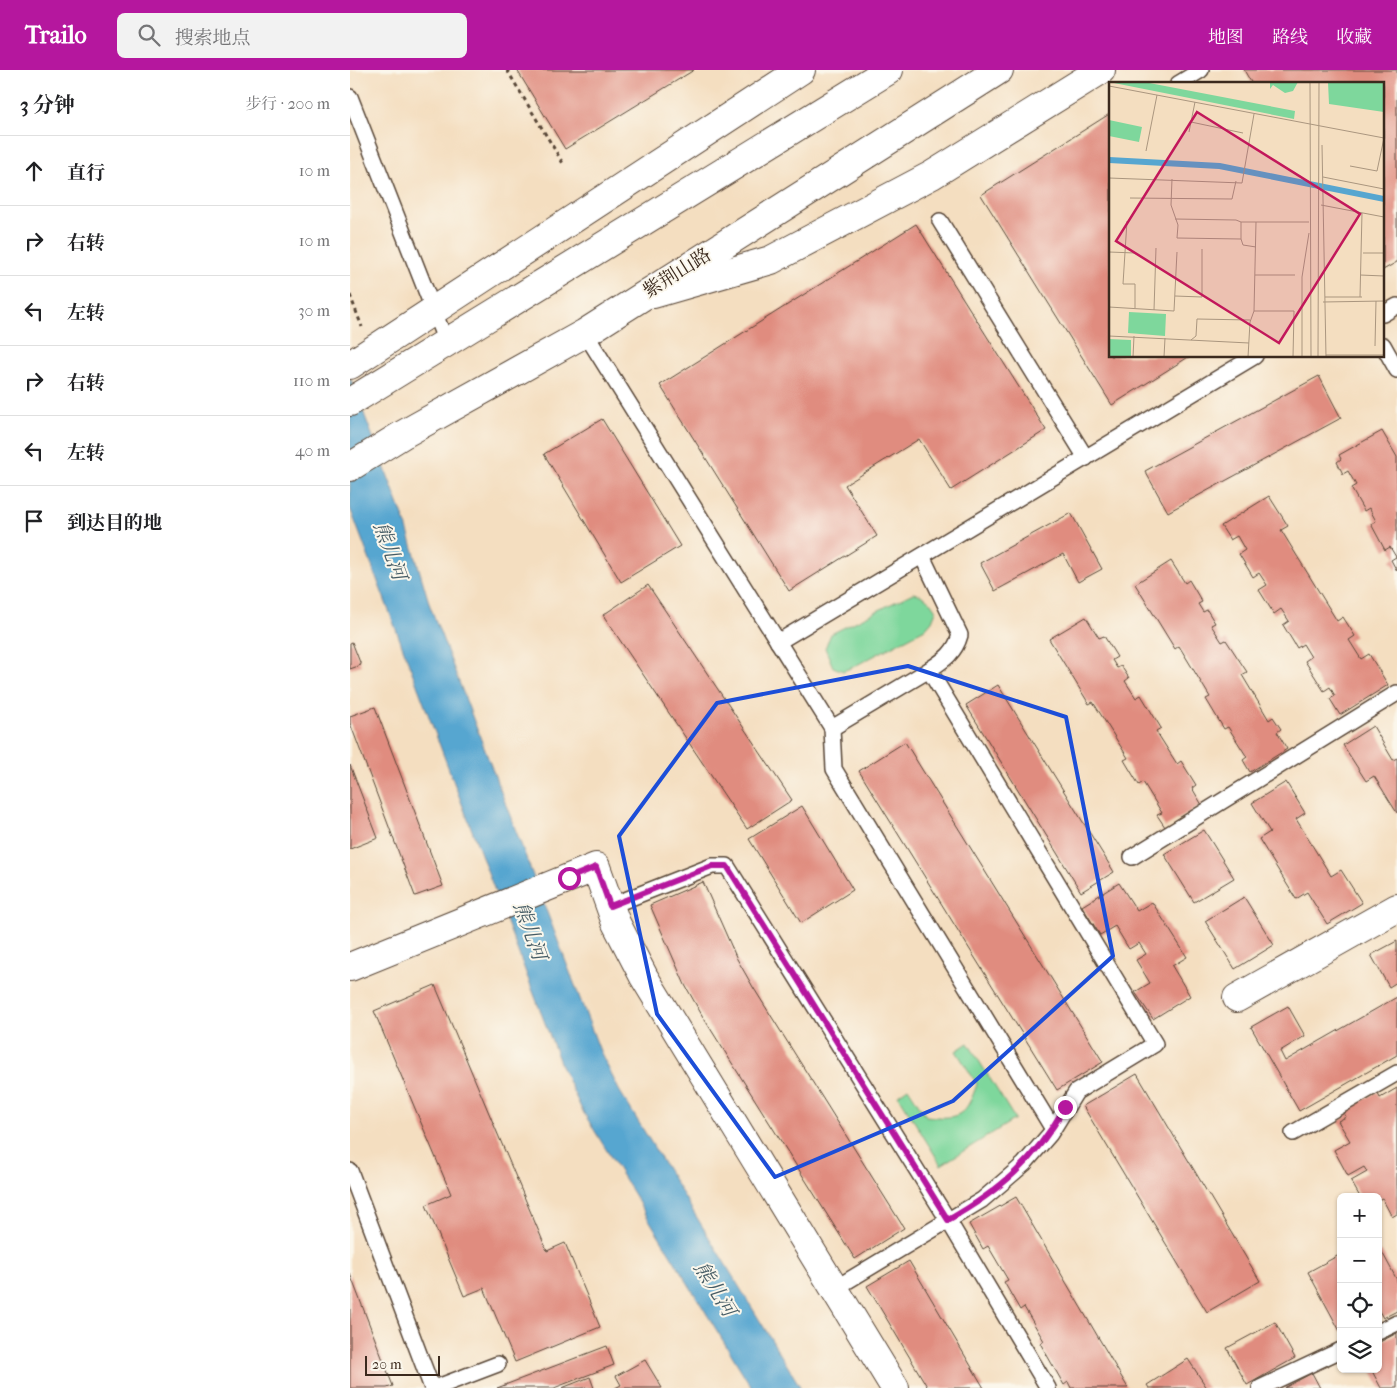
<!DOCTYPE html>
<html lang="zh">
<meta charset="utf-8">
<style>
body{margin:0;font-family:"IM FELL French Canon","Noto Serif SC",serif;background:#f2f2f2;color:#202124}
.controls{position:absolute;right:15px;bottom:15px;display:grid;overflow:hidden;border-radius:8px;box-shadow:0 1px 4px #0004}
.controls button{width:45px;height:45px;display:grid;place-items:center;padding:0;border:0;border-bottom:1px solid #e0e0e0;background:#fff;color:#202124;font:25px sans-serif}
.scale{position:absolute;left:15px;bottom:12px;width:75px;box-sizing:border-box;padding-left:5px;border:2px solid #3b2a1e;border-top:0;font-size:14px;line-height:18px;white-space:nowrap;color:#3b2a1e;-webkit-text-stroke:4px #fbf7ec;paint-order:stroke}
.stop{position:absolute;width:15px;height:15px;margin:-11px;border:4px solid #b5179e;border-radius:50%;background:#fff}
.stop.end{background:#b5179e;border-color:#fff;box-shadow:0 1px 5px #0008}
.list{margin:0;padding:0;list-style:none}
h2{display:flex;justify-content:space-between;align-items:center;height:65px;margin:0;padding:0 20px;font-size:21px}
h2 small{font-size:16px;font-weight:400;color:#757577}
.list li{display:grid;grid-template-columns:32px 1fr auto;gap:15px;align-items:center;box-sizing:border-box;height:70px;padding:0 20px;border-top:1px solid #e0e0e0}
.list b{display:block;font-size:19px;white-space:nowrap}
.list em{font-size:16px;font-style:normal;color:#757577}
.icon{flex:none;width:28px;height:28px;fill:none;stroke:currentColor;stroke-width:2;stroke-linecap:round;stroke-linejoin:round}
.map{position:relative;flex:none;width:1047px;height:1318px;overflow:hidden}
header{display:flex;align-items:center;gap:30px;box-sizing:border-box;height:70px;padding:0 25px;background:#b5179e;color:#fff}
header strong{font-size:24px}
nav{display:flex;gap:28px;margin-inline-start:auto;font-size:18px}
.search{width:350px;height:45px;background:#f2f2f2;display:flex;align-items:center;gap:12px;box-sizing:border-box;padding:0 18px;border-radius:8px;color:#757577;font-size:19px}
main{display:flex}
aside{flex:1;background:#fff}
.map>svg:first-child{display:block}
.green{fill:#7ed79c;stroke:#5c805d}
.water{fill:#56a6d0;stroke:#486877}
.building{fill:#e08c7f}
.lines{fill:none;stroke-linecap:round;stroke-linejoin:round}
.lane-casing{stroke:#574536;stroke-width:18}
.street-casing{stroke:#574536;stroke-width:30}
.secondary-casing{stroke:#574536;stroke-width:30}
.primary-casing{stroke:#574536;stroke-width:30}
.path{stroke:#574536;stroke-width:3;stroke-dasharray:4 4;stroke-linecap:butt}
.lane{stroke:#fff;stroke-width:15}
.street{stroke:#fff;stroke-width:28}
.secondary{stroke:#fff;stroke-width:28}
.primary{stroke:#fff;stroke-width:28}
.route{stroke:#b5179e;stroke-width:6}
.marked{fill:none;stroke:#1d4ed8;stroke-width:4;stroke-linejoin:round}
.labels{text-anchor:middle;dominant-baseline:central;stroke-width:4;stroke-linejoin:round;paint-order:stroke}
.street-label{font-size:19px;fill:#3b2a1e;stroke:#fbf7ec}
.water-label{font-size:20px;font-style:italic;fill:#465c65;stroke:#fbf7ec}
.inset-road{fill:none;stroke:#aa967f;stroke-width:1}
.view{fill:#c2185b;fill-opacity:0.15;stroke:#c2185b;stroke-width:2.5}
.inset-edge{fill:none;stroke:#3b2a1e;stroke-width:2.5}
</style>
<header>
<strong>Trailo</strong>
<div class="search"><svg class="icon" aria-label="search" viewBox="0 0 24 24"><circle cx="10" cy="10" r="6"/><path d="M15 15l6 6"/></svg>搜索地点</div>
<nav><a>地图</a><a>路线</a><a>收藏</a></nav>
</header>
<main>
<aside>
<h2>3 分钟<small>步行 · 200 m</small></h2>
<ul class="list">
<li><svg class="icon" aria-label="ahead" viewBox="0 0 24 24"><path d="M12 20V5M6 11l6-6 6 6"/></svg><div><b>直行</b></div><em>10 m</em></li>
<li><svg class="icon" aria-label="right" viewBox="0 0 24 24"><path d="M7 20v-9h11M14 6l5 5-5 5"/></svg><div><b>右转</b></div><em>10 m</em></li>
<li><svg class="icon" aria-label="left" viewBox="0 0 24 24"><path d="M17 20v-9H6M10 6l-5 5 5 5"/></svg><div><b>左转</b></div><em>30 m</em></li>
<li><svg class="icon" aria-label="right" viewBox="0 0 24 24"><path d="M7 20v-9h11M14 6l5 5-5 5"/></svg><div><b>右转</b></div><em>110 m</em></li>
<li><svg class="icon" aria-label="left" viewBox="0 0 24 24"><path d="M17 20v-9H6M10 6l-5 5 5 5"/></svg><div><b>左转</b></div><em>40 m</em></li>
<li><svg class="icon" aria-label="arrive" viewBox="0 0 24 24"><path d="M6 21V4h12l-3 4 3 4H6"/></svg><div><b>到达目的地</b></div></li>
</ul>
</aside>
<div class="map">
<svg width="1047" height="1318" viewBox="0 0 1047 1318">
<rect width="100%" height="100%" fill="#fbf7ec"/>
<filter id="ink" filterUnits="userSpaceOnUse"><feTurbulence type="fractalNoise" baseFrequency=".02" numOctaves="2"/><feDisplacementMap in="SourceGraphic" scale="10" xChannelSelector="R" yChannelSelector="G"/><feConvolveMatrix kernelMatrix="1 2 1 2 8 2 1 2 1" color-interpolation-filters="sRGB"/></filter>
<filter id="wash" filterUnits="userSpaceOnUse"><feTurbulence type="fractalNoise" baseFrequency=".0096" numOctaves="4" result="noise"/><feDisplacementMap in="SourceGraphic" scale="20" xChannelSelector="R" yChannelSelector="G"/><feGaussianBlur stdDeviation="1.12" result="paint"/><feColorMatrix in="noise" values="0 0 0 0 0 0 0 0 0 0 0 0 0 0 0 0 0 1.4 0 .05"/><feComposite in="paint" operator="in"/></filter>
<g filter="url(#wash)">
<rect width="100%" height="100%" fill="#f4dec0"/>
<g class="green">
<path d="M 563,523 C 574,525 580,530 586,541 L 582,551 L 575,559 L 503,597 L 493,601 L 483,597 L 475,578 L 481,564 Z"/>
<path d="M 618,973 L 665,1049 L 591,1095 L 548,1025 L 558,1018 L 576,1046 C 609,1050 616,1046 627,1014 L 606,981 Z"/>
</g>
<polygon class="water" points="0,307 55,451 80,536 250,981 269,1020 451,1318 402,1318 232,1040 212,998 0,438"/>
<g id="blocks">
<g class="building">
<polygon points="167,0 344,0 215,79"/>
<polygon points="894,0 1047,0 1047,192 1033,200 1033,14 902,14"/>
<polygon points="761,43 761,286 840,286 762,335 631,125"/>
<polygon points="566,154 696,360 601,420 569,369 495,415 527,466 439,521 310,315"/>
<polygon points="969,306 991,348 818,442 795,401"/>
<polygon points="252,349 330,476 271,512 194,384"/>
<polygon points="1032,361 1047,387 1047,501 1041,490 1046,487 1040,477 1035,480 1021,454 1026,451 1019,438 1014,441 1001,418 1006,415 998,401 993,404 987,392 991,389 989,385"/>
<polygon points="919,426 938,456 931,460 987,551 993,547 1005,566 999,570 1011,589 1019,584 1038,615 990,645 980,629 985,626 980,617 974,621 955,591 961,587 953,574 947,578 933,555 939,551 931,539 924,544 909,520 917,515 909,503 903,507 889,484 895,480 887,466 880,470 871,456"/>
<polygon points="721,443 752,499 728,512 713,484 645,521 630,493"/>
<polygon points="821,491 835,513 839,510 852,532 848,534 853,542 857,540 865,553 861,555 872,572 876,570 897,602 892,605 919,650 923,647 931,659 927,662 937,679 900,702 893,690 897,687 878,657 874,659 856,629 860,627 829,576 825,579 785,514"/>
<polygon points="298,515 442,730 397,759 253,545"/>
<polygon points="736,547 749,568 754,566 767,587 762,590 767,598 771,596 779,608 775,611 786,628 791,625 811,658 806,661 827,694 831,691 846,715 842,718 852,735 815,757 807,745 812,743 793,712 789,715 774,690 778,688 743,632 739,634 699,569"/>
<polygon points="2,572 11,595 0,599 0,573"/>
<polygon points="648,615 764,802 731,822 616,635"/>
<polygon points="25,637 93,816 65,826 0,653 0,646"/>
<polygon points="1023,656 1043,690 1047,688 1047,743 1024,706 1016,711 993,675"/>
<polygon points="555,672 753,992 707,1020 509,701"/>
<polygon points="0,695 28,768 0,779"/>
<polygon points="936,712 955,743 946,749 981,806 991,800 1012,833 977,854 957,822 946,829 909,769 920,762 902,733"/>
<polygon points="452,736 503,820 451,853 399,769"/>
<polygon points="854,760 884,808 844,832 814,784"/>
<polygon points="353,812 387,889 403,917 554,1158 505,1189 353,947 335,915 300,835"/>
<polygon points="769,813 787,841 802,832 837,887 822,896 840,926 803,949 785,922 800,913 786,890 796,884 789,873 779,879 765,856 750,865 732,836"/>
<polygon points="894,827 924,875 885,899 855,851"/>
<polygon points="1047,871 1047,912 1039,917 1021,885"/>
<polygon points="85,915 197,1181 215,1173 250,1257 165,1292 134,1218 114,1226 76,1135 101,1124 24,941"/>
<polygon points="1047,927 1047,985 949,1041 901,957 938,936 955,966 930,981 935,991"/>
<polygon points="787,1004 910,1211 857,1242 733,1036"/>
<polygon points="1047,1018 1047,1144 1042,1147 1032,1128 1028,1130 1028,1127 1010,1127 1001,1111 1017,1102 1014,1097 998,1106 984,1080 1000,1071 988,1051 996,1047 993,1041 1027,1022 1030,1028"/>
<polygon points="666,1127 778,1318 721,1318 718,1312 714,1315 690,1273 694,1271 674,1237 670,1240 654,1212 658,1210 638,1176 633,1179 619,1154"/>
<polygon points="1032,1182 1047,1210 1047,1241 1033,1248 1028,1239 1028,1183"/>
<polygon points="989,1185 991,1188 991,1263 958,1202"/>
<polygon points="559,1191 634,1318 578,1318 517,1216"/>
<polygon points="0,1204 43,1316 37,1318 0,1318"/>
<polygon points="925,1252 945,1288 897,1315 877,1278"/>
<polygon points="1047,1263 1047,1318 1031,1318 1021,1299 1028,1299 1028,1273"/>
<polygon points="257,1276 264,1295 204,1318 147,1318"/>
<polygon points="838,1289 857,1318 799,1318 797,1315"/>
<polygon points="295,1290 312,1318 265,1318 271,1315 266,1306"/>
<polygon points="962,1303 970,1318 934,1318"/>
<polygon points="240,1307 244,1318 212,1318"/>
</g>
</g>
</g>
<g filter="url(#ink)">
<use href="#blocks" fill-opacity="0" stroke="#574536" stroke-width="1"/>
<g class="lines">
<g class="lane-casing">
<g id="lane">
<polyline points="828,14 851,0"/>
<polyline points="0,27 96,272"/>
<polyline points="590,151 736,388"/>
<polyline points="1033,244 1047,236"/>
<polyline points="235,263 482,658 579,600 805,974 726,1022 700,1064 674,1094 632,1130 484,1219"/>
<polyline points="1033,275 1047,300"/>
<path d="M 572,486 L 610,565 C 605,583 594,590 579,600"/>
<polyline points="428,572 905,286"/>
<polyline points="482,658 484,699 703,1059"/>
<polyline points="782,787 1047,623"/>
<polyline points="260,836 362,796 377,796 598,1150 698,1318"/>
<polyline points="943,1063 1047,1003"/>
<polyline points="0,1101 82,1318"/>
<polyline points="1028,1262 1047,1253"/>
<polyline points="85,1318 148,1294"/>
<polyline points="910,1318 991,1280"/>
</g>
</g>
<g class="street-casing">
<g id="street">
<polyline points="0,897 246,797 266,853 294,907 545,1318"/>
<polyline points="887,928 1047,838"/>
</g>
</g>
<g class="secondary-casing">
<g id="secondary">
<polyline points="303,224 421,190 582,105 751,0"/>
<polyline points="0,295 451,0"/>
</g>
</g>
<g class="primary-casing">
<g id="primary">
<polyline points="0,332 539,0"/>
<polyline points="0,397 52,365 235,263 649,0"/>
</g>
</g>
<g class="path">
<polyline points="157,0 214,95"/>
<polyline points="0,225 12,257"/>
</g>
<use href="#lane" class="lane"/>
<use href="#street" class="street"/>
<use href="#secondary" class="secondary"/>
<use href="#primary" class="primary"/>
</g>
</g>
<g class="lines" filter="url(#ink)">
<path class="route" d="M 219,808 L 246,797 L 260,836 L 362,796 L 377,796 L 598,1150 C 651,1120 685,1090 715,1037"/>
</g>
<path class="marked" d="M 558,596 L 716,647 L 763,886 L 603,1031 L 425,1107 L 307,944 L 269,766 L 367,633 Z"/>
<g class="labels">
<g class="street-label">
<text transform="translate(327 203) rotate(-32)">紫荆山路</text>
</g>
<g class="water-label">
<text transform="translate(40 481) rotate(70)">熊儿河</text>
<text transform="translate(180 861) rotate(70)">熊儿河</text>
<text transform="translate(365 1219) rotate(58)">熊儿河</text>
</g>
</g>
<g transform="translate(759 12)">
<rect width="275" height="275" fill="#f4dec0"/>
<path d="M 0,0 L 35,0 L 186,29 L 185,37 ZM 161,0 L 189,0 L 184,9 L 176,11 L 164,3 L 161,7 ZM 219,0 L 275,0 L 275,30 L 220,22 ZM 0,38 L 33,45 L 30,60 L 0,54 ZM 20,230 L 57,232 L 56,254 L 19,251 ZM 0,257 L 22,258 L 22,275 L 0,275 Z" fill="#7ed79c"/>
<path d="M 0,75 L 111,81 L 275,114 L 275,120 L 110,87 L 0,81 Z" fill="#56a6d0"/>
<path class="inset-road" d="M 201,0 L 202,275M 0,4 L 275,56M 82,40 L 134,51M 80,50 L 86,20M 213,63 L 217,275M 37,69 L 48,13M 241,84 L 268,89 L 275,56M 214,95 L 275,107M 0,96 L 133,101 L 145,32M 63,97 L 62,123 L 69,143 L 68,156 L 132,157 L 132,140 L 200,140M 21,116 L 123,117 L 127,99M 212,123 L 275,135M 66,137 L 127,138 L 132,140M 18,139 L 14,202 L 26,202 L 26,226M 132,157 L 134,163 L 147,165M 0,170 L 26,171M 254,171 L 275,171M 146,193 L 186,193M 251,193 L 275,194M 66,214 L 93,215 L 93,167M 216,215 L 253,215M 251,215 L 253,131M 214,220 L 275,219M 0,225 L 65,229 L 68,170M 45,228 L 47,166M 145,229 L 185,229 L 184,275M 0,254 L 140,261M 82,258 L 87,254 L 88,237 L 141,238M 266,264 L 267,219M 217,273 L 275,273M 24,275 L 25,254M 55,275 L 56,256M 139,275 L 141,240 L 145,229 L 147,140M 193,275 L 193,195 L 200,151M 209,275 L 210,0"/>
<path class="view" d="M 88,30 L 251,132 L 170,261 L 7,159 Z"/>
<rect width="275" height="275" class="inset-edge"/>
</g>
</svg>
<div class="controls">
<button>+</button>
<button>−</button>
<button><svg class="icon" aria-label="locate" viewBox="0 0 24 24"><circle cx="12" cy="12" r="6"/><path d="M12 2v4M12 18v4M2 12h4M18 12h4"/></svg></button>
<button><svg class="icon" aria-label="layers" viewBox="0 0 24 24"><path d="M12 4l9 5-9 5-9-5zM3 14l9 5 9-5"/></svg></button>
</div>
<div class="scale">20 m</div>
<div class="stop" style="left:219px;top:808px"></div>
<div class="stop end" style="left:715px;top:1037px"></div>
</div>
</main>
